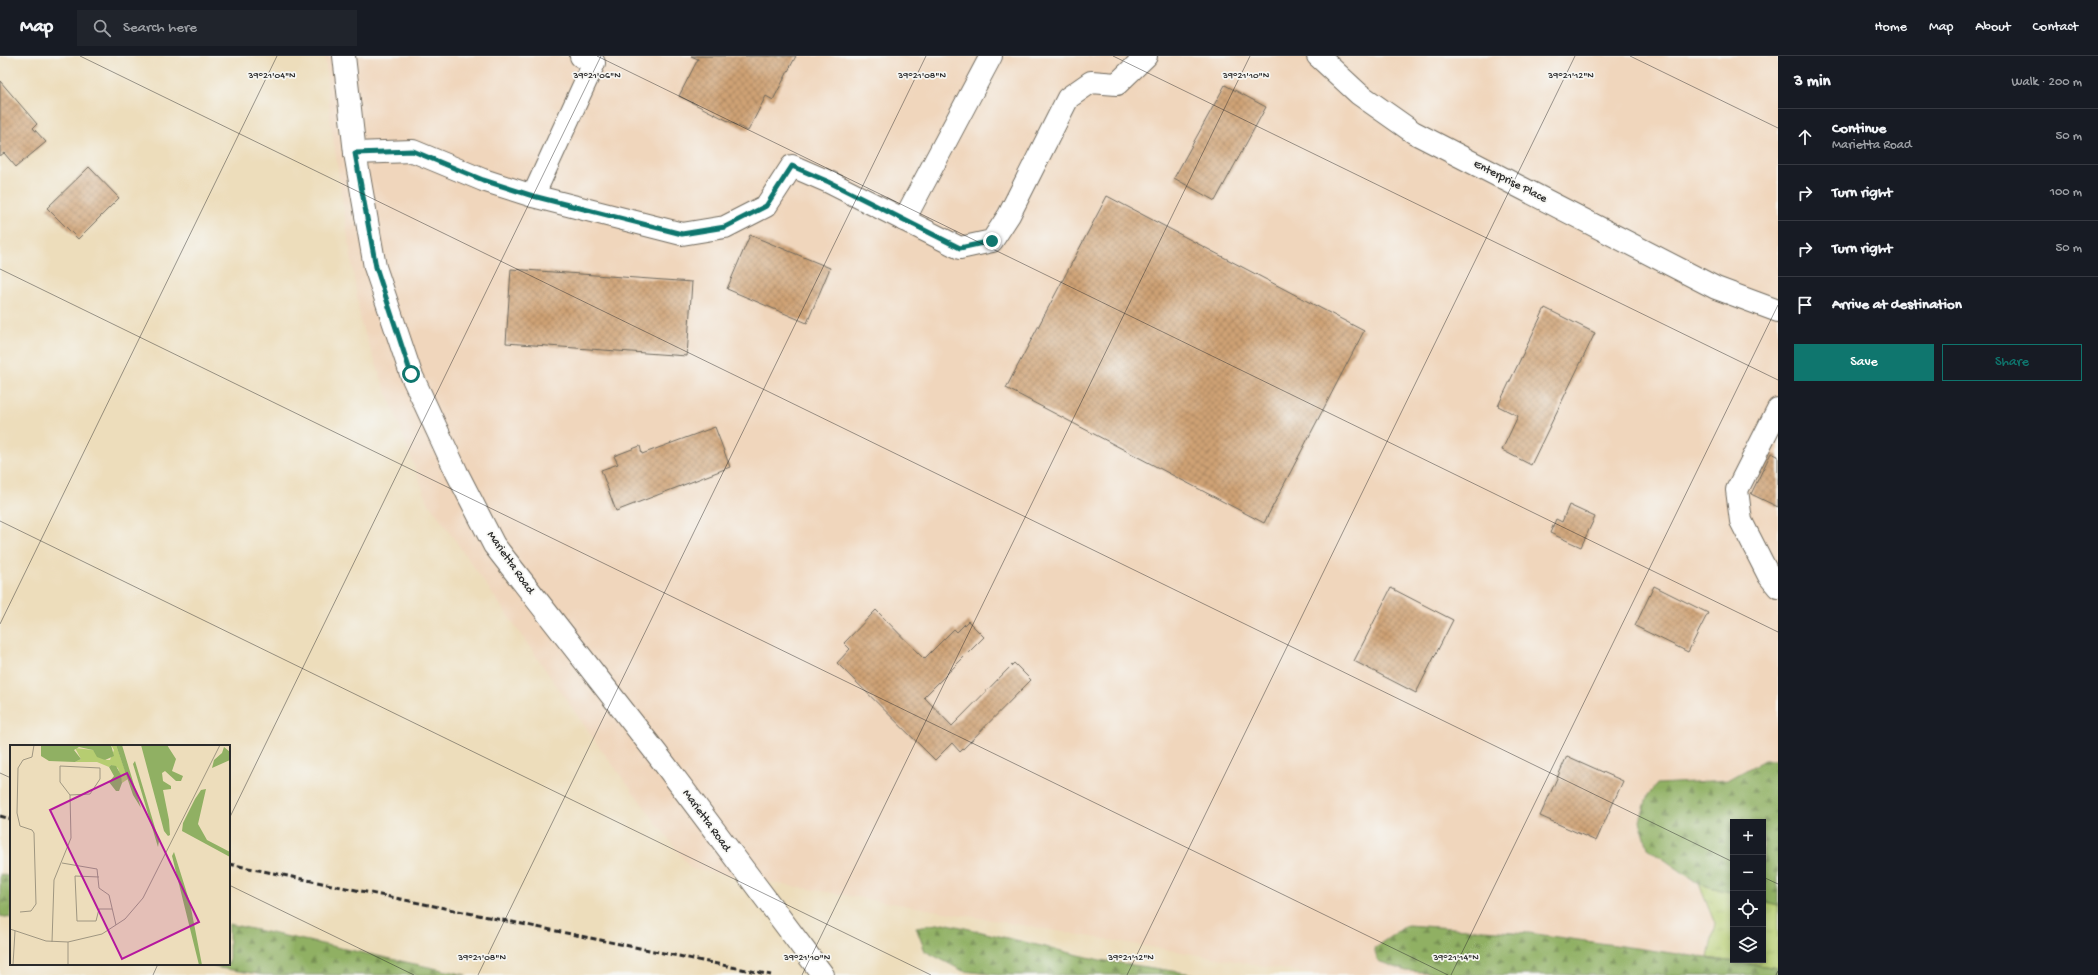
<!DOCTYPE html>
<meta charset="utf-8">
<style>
body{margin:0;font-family:"Gochi Hand",sans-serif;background:#20242c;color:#f1f3f6}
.controls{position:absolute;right:12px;bottom:12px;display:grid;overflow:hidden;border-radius:0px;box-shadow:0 2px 6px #0003}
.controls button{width:36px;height:36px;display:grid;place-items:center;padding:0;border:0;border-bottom:1px solid #363941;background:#171b24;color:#f1f3f6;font:20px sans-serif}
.stop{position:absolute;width:12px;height:12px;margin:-9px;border:3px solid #0f766e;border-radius:50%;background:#fff}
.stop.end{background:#0f766e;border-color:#fff;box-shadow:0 1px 4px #0008}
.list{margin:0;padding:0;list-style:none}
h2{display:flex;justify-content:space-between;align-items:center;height:52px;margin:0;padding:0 16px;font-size:17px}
h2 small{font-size:13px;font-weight:400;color:#9ea1a6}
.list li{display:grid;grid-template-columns:26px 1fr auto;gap:12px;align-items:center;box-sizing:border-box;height:56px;padding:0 16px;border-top:1px solid #363941}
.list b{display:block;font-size:15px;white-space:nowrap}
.list p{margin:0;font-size:13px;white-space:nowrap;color:#9ea1a6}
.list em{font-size:13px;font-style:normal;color:#9ea1a6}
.actions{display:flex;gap:8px;padding:12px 16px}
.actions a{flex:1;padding:9px 0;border:1px solid #0f766e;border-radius:0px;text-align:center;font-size:14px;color:#0f766e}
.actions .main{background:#0f766e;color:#fff}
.icon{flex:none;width:22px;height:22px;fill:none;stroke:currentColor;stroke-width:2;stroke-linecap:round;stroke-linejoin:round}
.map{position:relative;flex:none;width:1778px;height:919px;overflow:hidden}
header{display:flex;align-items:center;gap:24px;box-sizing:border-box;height:56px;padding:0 20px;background:#171b24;border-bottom:1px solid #363941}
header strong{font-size:19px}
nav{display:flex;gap:22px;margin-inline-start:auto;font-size:14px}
.search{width:280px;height:36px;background:#20242c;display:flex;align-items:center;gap:10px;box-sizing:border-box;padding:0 14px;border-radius:0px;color:#9ea1a6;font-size:15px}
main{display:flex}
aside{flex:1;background:#171b24}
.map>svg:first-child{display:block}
.built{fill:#f0d6bc;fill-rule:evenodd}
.grass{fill:url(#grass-tufts);stroke:#707c4e}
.forest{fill:url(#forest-firs);stroke:#5e6e47}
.building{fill:url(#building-cross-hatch)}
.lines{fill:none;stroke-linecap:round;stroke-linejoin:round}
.minor-casing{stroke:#6f695d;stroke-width:24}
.minor{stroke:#fff;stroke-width:22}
.rail{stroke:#2b2b2b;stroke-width:3;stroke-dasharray:6 3;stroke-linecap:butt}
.route{stroke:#0f766e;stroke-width:5}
.ticks{fill:none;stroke:#2b2b2b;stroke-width:1;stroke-opacity:0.45}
.labels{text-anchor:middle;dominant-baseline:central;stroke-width:3.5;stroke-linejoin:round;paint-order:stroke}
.street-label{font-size:12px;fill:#2b2b2b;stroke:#f6f6f2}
.inset-road{fill:none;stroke:#9f9681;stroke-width:1}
.view{fill:#b5179e;fill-opacity:0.15;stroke:#b5179e;stroke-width:2}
.inset-edge{fill:none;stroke:#2b2b2b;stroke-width:2}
.ticks-label{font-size:10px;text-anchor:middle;fill:#2b2b2b;stroke:#f6f6f2;stroke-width:3.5;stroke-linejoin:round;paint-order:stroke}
</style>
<header>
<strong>Map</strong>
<div class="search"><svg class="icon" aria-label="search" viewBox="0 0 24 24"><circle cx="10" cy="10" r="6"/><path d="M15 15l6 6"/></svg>Search here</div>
<nav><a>Home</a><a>Map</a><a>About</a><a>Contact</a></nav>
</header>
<main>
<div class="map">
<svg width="1778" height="919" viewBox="0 0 1778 919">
<defs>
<pattern id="grass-tufts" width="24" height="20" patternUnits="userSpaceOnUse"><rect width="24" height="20" fill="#b6cd71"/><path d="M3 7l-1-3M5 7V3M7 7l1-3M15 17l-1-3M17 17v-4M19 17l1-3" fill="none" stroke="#9db062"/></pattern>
<pattern id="forest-firs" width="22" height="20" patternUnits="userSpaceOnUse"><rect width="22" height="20" fill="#90b063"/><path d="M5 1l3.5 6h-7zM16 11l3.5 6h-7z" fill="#768f52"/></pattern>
<pattern id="building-cross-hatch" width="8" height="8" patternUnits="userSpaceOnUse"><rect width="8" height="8" fill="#cfa275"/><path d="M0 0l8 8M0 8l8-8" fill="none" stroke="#a88460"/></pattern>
</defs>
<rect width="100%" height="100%" fill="#f6f6f2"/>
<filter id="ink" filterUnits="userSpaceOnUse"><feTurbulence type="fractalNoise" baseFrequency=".025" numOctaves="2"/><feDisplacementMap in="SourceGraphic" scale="8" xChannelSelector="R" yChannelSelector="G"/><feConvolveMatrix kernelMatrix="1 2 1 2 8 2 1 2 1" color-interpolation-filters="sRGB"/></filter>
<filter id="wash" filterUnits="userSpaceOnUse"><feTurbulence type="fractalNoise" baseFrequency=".012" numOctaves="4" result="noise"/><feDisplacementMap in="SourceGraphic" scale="16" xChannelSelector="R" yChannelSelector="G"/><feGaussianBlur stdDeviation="0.9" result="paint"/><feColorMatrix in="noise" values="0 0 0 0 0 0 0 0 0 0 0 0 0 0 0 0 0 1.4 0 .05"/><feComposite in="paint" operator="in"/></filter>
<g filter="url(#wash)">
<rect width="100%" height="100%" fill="#edddbb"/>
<path class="built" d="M 325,0 L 1778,0 L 1778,919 L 1317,919 L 691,813 L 600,692 L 427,444 L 361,268 L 330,61 ZM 1733,766 L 1763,766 L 1763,904 L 1733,904 Z"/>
<polygon class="grass" points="1699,828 1733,837 1733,904 1763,904 1763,846 1778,850 1778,912 1708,902 1715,868"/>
<g class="forest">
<polygon points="1764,704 1778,704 1778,850 1763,846 1763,766 1733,766 1733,837 1699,828 1648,792 1640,765 1648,739 1657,728 1728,724"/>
<polygon points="0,818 11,821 11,862 0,860"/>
<polygon points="944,867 1100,904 1199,919 999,919 963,915 925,895 916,871"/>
<polygon points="229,868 466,919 264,919 219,912 204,908 229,908"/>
<polygon points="1407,869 1529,877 1778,912 1778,919 1470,919 1406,915 1378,905 1374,892"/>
</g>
<g id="blocks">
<g class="building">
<polygon points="691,0 796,0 773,44 766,40 748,75 679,40 698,3"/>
<polygon points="0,25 37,68 33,72 46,86 16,111 4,97 0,100"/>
<polygon points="1225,29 1266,51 1215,145 1174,122"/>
<polygon points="89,111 119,142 78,183 47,152"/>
<polygon points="1107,140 1364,275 1264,467 1006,332"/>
<polygon points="750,179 830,212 807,267 727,233"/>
<polygon points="511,213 692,226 687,300 506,287"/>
<polygon points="1545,252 1595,277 1531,409 1502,394 1518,360 1498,350"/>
<polygon points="715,371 730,411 616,455 601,414 618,408 614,400 640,390 642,398"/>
<polygon points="1771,397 1778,400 1778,451 1751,438"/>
<polygon points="1569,449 1595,461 1581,491 1550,477 1556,463 1562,466"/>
<polygon points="1654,530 1708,557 1688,596 1635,570"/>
<polygon points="1391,532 1453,564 1416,637 1354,605"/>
<polygon points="876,554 924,603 954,573 957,576 968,565 984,581 924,641 952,670 1014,607 1031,624 960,696 952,687 935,704 837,607 850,593 844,587"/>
<polygon points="1567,700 1623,725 1596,785 1540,760"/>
</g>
</g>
</g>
<g filter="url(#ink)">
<use href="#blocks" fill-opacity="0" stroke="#6f695d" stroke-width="1"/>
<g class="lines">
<g class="minor-casing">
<g id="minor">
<polyline points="344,0 355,97 375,211 411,318 457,417 494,489 657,698 823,919"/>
<polyline points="1318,0 1359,38 1413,76 1716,232 1778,255"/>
<polyline points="355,97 413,95 483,124 533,140 682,178 725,171 766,150 792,110 829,126 960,192 992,185 1009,159 1068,42 1091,26 1117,28 1146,0"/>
<polyline points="533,140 594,7 581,0"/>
<polyline points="904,164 991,0"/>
<polyline points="1778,353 1737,434 1741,465 1769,520 1778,531"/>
</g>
</g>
<use href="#minor" class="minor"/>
<g class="rail">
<polyline points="0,760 11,763"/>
<polyline points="229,808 771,919"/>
</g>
</g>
</g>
<g class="lines" filter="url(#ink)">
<polyline class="route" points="411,318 376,211 355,97 413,95 483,124 533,140 682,178 725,171 766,150 792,110 829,126 960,192 992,185"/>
</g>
<path class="ticks" d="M 80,0 L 1733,806M 597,0 L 1778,576M 1113,0 L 1778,324M 1630,0 L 1778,72M 0,213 L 1448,919M 0,465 L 931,919M 0,568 L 277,0M 0,717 L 11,722M 229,763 L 601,0M 1763,821 L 1778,828M 229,829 L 414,919M 153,919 L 158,908M 478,919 L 926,0M 802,919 L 1250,0M 1127,919 L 1575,0M 1451,919 L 1778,249M 1776,919 L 1778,915"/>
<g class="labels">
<g class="street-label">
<text transform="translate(1510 126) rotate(27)">Enterprise Place</text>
<text transform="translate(510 507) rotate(55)">Marietta Road</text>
<text transform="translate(706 765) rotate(54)">Marietta Road</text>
</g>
</g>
<g transform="translate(10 689)">
<rect width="220" height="220" fill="#edddbb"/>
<path d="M 101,0 L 106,0 L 118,34 L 112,38 L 108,23 L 101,20 L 99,22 L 87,17 L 65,17 L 71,14 L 65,3 L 83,5 L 95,15 L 100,15 L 104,5 Z" fill="#b6cd71"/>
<path d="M 31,0 L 101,0 L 104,11 L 95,15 L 87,12 L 83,5 L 69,2 L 64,5 L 71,14 L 65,17 L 39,16 L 31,11 ZM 106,0 L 112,0 L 131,63 L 123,50 ZM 131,0 L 157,0 L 166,14 L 162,26 L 173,31 L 171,36 L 166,36 L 155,26 L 152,28 L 153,36 L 161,41 L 161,44 L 153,45 L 159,75 L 160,90 L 158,91 L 154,86 ZM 214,2 L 220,7 L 220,15 L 202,23 L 204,15 L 212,8 ZM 125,16 L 149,96 L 148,102 L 123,19 ZM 101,20 L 106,21 L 111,30 L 112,38 L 109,46 L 106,46 L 99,37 L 104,31 L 99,22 ZM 196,44 L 188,79 L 197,95 L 220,107 L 220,112 L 172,86 L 173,78 L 185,54 L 191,45 ZM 164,107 L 180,158 L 192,220 L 189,220 L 162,111 Z" fill="#90b063"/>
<path class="inset-road" d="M 52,118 L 87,124 L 89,143 L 99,150 L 106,180M 89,132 L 65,131 L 67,176 L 86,176 L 89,164 L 102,164M 10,167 L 21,166 L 26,159 L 24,88 L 22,85 L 10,81 L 7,68 L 8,23 L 13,15 L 22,12 L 24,0M 0,184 L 36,196 L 58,197 L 92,189 L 115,174 L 133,153 L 210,0M 42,197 L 44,135 L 61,93 L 60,50 L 50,37 L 50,21 L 90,23 L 90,34 L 80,49 L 60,50M 3,220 L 5,186M 58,220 L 58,197"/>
<path class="view" d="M 117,28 L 189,177 L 112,214 L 40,65 Z"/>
<rect width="220" height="220" class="inset-edge"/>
</g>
<g class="ticks-label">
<text x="272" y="22">39°21'04"N</text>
<text x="597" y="22">39°21'06"N</text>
<text x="922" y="22">39°21'08"N</text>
<text x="1246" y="22">39°21'10"N</text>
<text x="1571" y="22">39°21'12"N</text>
<text x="482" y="904">39°21'08"N</text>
<text x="807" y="904">39°21'10"N</text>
<text x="1131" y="904">39°21'12"N</text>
<text x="1456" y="904">39°21'14"N</text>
</g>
</svg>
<div class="controls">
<button>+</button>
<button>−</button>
<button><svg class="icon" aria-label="locate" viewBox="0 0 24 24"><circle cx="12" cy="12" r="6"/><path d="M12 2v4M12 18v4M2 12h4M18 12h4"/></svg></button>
<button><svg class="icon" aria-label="layers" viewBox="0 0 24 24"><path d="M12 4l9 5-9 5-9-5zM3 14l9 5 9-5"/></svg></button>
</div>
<div class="stop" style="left:411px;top:318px"></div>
<div class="stop end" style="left:992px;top:185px"></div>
</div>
<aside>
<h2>3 min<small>Walk · 200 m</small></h2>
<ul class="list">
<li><svg class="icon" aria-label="ahead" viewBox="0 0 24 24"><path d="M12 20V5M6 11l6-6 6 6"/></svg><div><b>Continue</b><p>Marietta Road</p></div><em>50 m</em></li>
<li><svg class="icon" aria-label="right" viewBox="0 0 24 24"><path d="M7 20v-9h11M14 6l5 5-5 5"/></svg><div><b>Turn right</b></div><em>100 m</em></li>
<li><svg class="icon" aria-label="right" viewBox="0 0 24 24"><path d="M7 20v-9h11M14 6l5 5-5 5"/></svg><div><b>Turn right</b></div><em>50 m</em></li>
<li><svg class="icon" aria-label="arrive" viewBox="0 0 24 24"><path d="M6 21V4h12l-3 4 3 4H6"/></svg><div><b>Arrive at destination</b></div></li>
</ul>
<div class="actions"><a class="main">Save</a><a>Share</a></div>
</aside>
</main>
